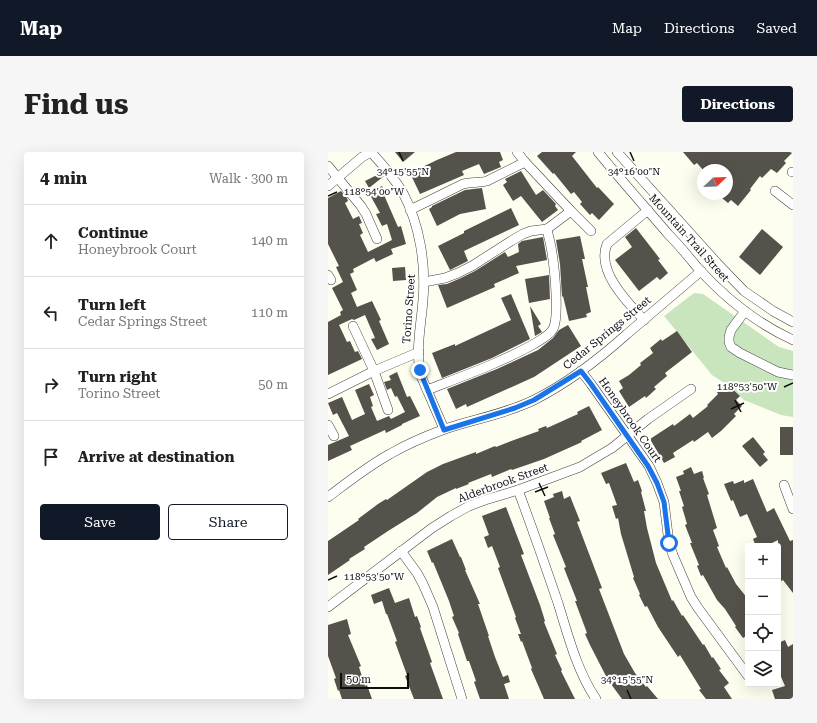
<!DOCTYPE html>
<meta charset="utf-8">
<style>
body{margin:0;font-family:"Roboto Serif",serif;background:#f6f6f6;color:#222}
.controls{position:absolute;right:12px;bottom:12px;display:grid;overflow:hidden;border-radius:4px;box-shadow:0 4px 16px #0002}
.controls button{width:36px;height:36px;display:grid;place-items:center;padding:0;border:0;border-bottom:1px solid #e0e0e0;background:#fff;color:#222;font:20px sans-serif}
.compass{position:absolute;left:369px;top:12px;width:36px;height:36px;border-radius:50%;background:#fff;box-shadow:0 4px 16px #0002;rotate:67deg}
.scale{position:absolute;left:12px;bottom:10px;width:69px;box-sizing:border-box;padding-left:4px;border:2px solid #0e0e0e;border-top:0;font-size:11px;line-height:14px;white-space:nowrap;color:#0e0e0e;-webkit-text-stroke:3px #fff;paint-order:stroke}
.stop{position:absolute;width:12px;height:12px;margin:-9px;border:3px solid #1a73e8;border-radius:50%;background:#fff}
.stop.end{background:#1a73e8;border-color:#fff;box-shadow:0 1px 4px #0008}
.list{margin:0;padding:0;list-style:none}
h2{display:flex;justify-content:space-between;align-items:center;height:52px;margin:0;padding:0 16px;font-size:17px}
h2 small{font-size:13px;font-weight:400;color:#767676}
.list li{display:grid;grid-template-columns:26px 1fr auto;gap:12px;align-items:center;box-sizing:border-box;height:72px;padding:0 16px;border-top:1px solid #e0e0e0}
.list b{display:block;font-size:15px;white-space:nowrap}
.list p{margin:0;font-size:13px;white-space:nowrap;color:#767676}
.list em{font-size:13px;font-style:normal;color:#767676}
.actions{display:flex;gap:8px;padding:12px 16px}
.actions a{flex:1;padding:9px 0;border:1px solid #111827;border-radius:4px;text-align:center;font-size:14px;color:#111827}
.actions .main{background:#111827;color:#fff}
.icon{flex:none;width:22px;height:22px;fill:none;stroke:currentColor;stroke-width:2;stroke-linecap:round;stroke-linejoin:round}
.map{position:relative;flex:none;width:465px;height:547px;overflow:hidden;border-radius:4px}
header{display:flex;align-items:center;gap:24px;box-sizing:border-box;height:56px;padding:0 20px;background:#111827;color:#fff}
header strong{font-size:19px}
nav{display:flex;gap:22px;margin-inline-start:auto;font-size:14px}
.intro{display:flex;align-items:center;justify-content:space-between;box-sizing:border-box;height:96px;padding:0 24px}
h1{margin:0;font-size:28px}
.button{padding:10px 18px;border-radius:4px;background:#111827;color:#fff;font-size:14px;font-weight:700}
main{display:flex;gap:24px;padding:0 24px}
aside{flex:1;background:#fff;border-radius:4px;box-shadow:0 4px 16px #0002}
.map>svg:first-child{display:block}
.green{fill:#c9e5bd}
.building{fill:#55514b}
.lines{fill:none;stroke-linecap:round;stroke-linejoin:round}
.minor-casing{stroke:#414141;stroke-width:10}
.minor{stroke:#fff;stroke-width:9}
.route{stroke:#1a73e8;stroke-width:5}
.ticks{fill:none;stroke:#0e0e0e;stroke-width:1.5}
.labels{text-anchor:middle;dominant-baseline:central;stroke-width:4;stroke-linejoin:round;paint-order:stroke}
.street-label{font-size:11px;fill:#0e0e0e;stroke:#fff}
.ticks-label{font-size:10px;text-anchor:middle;fill:#0e0e0e;stroke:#fff;stroke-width:4;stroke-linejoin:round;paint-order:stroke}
</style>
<header>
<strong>Map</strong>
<nav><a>Map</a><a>Directions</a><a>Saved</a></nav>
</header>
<div class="intro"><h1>Find us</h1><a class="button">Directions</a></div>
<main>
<aside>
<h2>4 min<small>Walk · 300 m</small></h2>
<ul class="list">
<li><svg class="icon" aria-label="ahead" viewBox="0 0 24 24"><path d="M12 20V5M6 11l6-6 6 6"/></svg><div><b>Continue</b><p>Honeybrook Court</p></div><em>140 m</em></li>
<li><svg class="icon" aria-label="left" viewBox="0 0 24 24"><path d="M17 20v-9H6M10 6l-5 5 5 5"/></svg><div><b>Turn left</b><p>Cedar Springs Street</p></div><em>110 m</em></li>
<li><svg class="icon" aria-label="right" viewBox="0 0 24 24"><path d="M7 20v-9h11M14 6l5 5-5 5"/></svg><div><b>Turn right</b><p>Torino Street</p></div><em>50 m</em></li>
<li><svg class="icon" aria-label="arrive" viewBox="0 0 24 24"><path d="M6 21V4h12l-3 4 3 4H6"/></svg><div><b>Arrive at destination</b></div></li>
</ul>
<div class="actions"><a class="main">Save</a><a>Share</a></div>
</aside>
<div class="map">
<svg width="465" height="547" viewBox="0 0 465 547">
<rect width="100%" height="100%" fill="#fdfdf0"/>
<polygon class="green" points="366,141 375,142 451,195 465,199 465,265 453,263 416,248 404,236 384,223 336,164"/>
<g class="building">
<polygon points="67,0 87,0 75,10"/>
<polygon points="128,0 172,0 175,8 171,10 173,15 156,22 151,12 134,19 136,23 92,42 82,21 109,8"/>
<polygon points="214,0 248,0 244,4 269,36 270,35 286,52 271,68 264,61 262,63 252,52 254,50 246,40 243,42 226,21 225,22 209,4"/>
<polygon points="355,0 465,0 456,9 458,11 449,21 443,17 434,26 432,24 422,37 423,38 410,54 403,48 400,51 389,42 399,42 399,18 375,18 369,11 366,13"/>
<polygon points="193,19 208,43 215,38 228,52 227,54 230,58 214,70 193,44 185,49 175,33 179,30 177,27"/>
<polygon points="53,21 56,24 41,36 37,29"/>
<polygon points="54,34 58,42 56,43 70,75 73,74 78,92 63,97 65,102 48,110 46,106 25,117 26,120 22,122 29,138 23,141 29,155 44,149 53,168 51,169 61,192 49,198 43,187 47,186 37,163 26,168 24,167 11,173 19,190 22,189 27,200 30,199 34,207 0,223 0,170 13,163 12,160 15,158 4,136 15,130 8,115 11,114 0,92 0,46 13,39 19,46 20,49 17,51 25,67 31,64 34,71 31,72 35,81 32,83 40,100 64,88 59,72 54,74 48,62 52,61 41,41 44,40 43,39"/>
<polygon points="154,36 158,57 132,62 109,74 101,57 104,55 104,54 137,38"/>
<polygon points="183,56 191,73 136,99 140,109 122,118 110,94 136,81 136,79"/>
<polygon points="308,76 332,107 330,108 340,121 332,128 329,125 311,139 287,108 304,95 297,85"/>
<polygon points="434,77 455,95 432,123 411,105"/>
<polygon points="252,84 257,107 254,107 260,135 258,135 263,160 258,162 259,165 241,169 235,144 234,145 232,112 228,88"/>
<polygon points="215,85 219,108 188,114 191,121 166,132 167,135 119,156 110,133 119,132 133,126 147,119 177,100 180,105 191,100 190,92 194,89"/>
<polygon points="77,115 78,128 65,129 64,116"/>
<polygon points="221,123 222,147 201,151 197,127"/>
<polygon points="183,142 202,187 164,206 114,226 104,201 127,192 127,194 183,168 173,146"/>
<polygon points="202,154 213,172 210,174 214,180 207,184"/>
<polygon points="240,173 253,194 206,225 139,255 138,252 128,257 119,237 169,217 210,198 225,186 231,178"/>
<polygon points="349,179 364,200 337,221 339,224 326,235 328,237 318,246 317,244 301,255 291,239 295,236 291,229 301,223 313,213 312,211 325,201 322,196 333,187 334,189"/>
<polygon points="69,220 79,245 82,244 92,264 74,272 74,273 58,281 57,278 22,294 24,298 0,309 0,293 21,284 9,261 5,263 0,251 14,245 24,268 37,262 27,238 41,232 46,243 42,245 45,254 43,255 49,269 61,264 63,267 77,260 69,244 67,245 63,236 59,238 56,230 63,228 61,224"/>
<polygon points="398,231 412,244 408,248 414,254 406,262 408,264 393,279 384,286 380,280 366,290 365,288 345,301 347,305 336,311 322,287 345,272 346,274 362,262 365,266 380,254 379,253 390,242 389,240"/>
<polygon points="261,254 274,278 253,289 254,290 216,307 184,318 183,317 164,325 163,322 140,331 141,332 128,337 128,336 109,345 89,361 60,379 36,395 37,397 21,407 22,408 0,423 0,389 31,368 30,367 50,352 58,347 59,348 99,320 115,312 148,300 148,302 167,294 168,295 186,288 211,279 210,277 218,274 219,276 250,262 249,260"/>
<rect x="452" y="275" width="13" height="28"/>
<polygon points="425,285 437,300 435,302 440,308 432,315 414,294"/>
<polygon points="298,311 306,330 310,328 314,339 313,340 318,359 316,359 319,376 328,411 344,449 345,448 354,464 355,463 375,493 376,492 384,506 385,505 393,517 391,518 401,531 396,535 404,547 378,547 371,538 373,537 352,503 350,505 330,475 319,454 317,455 311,443 312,442 305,426 306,425 293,382 290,366 288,367 284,354 289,353 281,331 278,332 273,321"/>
<polygon points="363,315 366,322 374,319 376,326 375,326 381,342 379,343 389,376 385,378 391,394 389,395 398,416 399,415 408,432 420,447 420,483 415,486 407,475 408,474 397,457 389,448 375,423 373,424 369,414 371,413 362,391 364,391 357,373 359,372 354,355 356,354 351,339 353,339 348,325 356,322 355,319"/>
<polygon points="425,327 439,360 446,356 462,389 465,388 465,441 455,428 450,431 450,388 438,394 428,394 425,387 429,385 419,362 412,365 405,348 403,349 396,332 405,329 406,332 416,328 416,331"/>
<polygon points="234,339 236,347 242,344 252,369 249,370 274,436 271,437 296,502 307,521 318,535 319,534 330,547 294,547 280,528 262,493 257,482 259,481 247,449 249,449 236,416 238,415 225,383 227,382 221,366 222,366 216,349 226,345 225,342"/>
<polygon points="178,355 196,402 193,403 212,453 217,469 216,470 229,502 227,503 234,518 233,519 247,547 216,547 203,517 204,516 194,489 193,490 190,482 193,482 187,466 188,465 170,416 172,415 164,394 160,396 156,385 161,383 154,364"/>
<polygon points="124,387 132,405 133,405 138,418 137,418 152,452 150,452 161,484 160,484 167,505 175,525 180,523 182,530 176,532 181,547 152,547 146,530 148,529 141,509 139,509 130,482 131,481 124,465 126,464 121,449 105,410 104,411 99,399"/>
<polygon points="61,436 67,451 81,446 87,465 89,464 93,475 92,476 104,510 102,511 115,547 86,547 77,524 79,523 67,490 69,489 59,462 58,462 54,449 46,452 43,443"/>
<polygon points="19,467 23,482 20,483 33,514 31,515 37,534 39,533 44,547 14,547 11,538 10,539 6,527 8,526 0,504 0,473"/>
<polygon points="457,488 460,495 465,492 465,546 462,547 447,547 444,538 457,534 450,518 450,491"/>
</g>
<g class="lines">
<g class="minor-casing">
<g id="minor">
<path d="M 43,0 C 55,13 66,26 75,41 C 92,73 98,113 95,148 C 93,174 87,199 93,224 L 116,277"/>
<polyline points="189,0 197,10 243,59 263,79"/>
<path d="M 270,0 C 293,28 317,55 341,83 C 351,93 360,104 369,115 C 396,145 428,171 465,188"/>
<polyline points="289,0 389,111 416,139 445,159 465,170"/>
<polyline points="0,14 33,54 38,62 49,87"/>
<polyline points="464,20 465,20"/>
<polyline points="0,34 34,5 43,0"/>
<polyline points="447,39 465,53"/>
<path d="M 82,58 L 135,32 C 143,30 151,31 159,29 L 197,10"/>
<polyline points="219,77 243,59"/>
<polyline points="0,123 3,128"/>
<polyline points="96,130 117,126 130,121 144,114 183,89 195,82 203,79 219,77"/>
<polyline points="417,159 403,178 401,185 401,190 403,195 412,201 450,220 465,223"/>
<path d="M 316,168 C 299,150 268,119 279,92 L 320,58"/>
<polyline points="25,174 46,219 60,258"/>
<polyline points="253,219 263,232 321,314 329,331 336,350 341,391 345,403 363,445 370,456 420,524"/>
<path d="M 99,238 C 135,224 172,211 206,192 C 212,188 221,184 225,177 C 232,164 226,111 223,95 C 222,89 220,83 219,77"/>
<polyline points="0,242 46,219 91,200"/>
<polyline points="0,273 6,284"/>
<polyline points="456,333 465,357"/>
<path d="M 190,338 C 204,375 217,413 230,451 C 240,483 249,519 268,547"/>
<path d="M 0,345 C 20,330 40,314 62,302 C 79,292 98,284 117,277 C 146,267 178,262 206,248 C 240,231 271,207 299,182 C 324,161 348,140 373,119"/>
<polyline points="73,399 89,421 95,432 105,455 134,547"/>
<polyline points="0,455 104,376 123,364 141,354 157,348 190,338 252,315 284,296 320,267 363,237"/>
</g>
</g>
<use href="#minor" class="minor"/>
</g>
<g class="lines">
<polyline class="route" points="92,218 94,224 116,278 187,256 206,248 253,219 263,232 320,314 329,331 336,350 341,391"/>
</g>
<path class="ticks" d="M 71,0 L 75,9M 302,0 L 306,9M 0,44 L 9,40M 456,235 L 465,231M 407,248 L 413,260M 403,257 L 416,251M 211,331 L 217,344M 207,340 L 220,335M 0,428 L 9,424M 299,538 L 303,547"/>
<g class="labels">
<g class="street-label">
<text transform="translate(361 86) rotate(48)">Mountain Trail Street</text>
<text transform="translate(81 157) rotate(-86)">Torino Street</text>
<text transform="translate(279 181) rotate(-39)">Cedar Springs Street</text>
<text transform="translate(302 268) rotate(55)">Honeybrook Court</text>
<text transform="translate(175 331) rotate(-20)">Alderbrook Street</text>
</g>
</g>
<g class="ticks-label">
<text x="75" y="23">34°15'55"N</text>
<text x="306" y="23">34°16'00"N</text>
<text x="46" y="43">118°54'00"W</text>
<text x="419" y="238">118°53'50"W</text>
<text x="46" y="428">118°53'50"W</text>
<text x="299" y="531">34°15'55"N</text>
</g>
</svg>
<div class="controls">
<button>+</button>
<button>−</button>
<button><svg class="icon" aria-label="locate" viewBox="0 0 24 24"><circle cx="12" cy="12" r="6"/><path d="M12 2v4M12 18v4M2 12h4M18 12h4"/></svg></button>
<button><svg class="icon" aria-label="layers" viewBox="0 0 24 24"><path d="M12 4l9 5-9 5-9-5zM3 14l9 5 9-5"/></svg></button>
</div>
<svg class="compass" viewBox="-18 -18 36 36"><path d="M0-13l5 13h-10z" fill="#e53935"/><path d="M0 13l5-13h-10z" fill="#767676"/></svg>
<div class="scale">50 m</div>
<div class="stop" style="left:341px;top:391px"></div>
<div class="stop end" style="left:92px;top:218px"></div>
</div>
</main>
